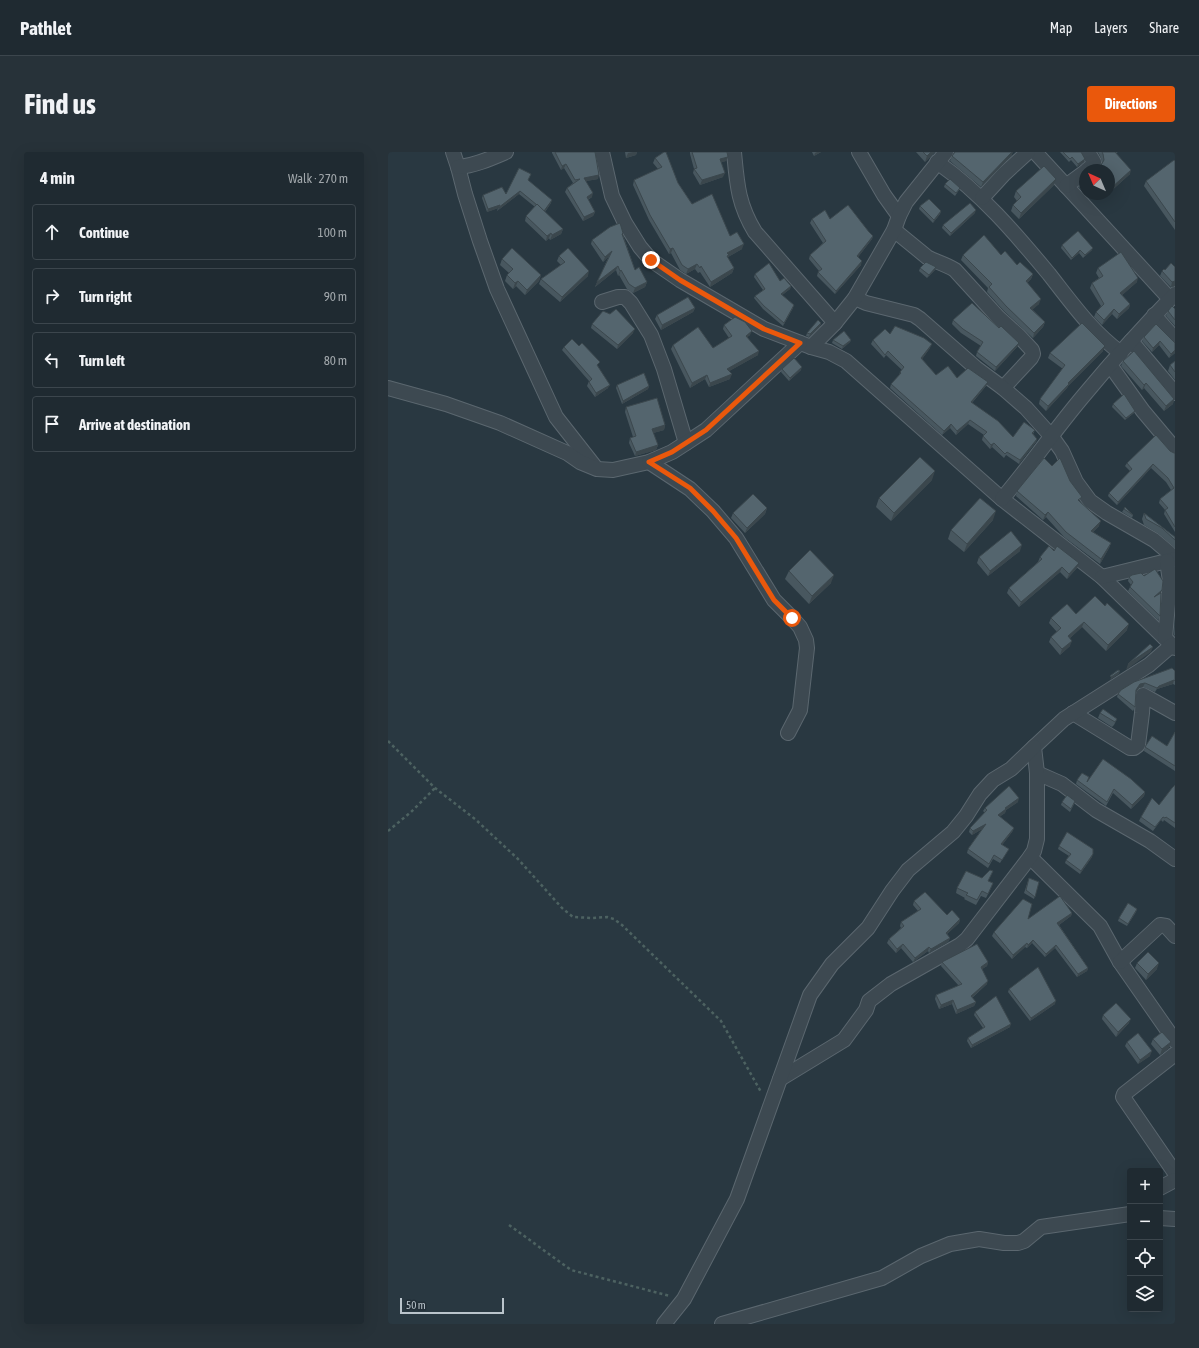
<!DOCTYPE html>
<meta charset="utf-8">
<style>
body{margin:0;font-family:"Asap Condensed",sans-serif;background:#273239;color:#f1f3f6}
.controls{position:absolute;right:12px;bottom:12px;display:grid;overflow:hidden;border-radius:4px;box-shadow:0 4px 16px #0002}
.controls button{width:36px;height:36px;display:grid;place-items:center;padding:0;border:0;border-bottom:1px solid #3c464d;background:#1f2a31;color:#f1f3f6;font:20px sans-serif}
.compass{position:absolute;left:691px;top:12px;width:36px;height:36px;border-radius:50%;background:#1f2a31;box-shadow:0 4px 16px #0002;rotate:316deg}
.scale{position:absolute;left:12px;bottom:10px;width:104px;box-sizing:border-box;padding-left:4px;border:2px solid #bac4cb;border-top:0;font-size:11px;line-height:14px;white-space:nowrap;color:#bac4cb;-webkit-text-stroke:3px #222e37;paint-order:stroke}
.stop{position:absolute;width:12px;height:12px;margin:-9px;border:3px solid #ea580c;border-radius:50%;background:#fff}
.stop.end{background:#ea580c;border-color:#fff;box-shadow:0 1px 4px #0008}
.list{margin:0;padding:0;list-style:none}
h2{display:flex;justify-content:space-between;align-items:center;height:52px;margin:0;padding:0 16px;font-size:17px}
h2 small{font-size:13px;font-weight:400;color:#a1a7ab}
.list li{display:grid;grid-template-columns:26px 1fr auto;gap:12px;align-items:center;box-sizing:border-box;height:56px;margin:0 8px 8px;padding:0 8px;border:1px solid #3c464d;border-radius:4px}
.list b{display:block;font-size:15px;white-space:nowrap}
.list em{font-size:13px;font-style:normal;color:#a1a7ab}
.icon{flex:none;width:22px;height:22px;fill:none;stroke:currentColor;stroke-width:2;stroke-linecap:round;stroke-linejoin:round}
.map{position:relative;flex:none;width:787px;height:1172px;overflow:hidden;border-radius:4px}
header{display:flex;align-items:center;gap:24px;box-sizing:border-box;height:56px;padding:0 20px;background:#1f2a31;border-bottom:1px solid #3c464d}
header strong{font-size:19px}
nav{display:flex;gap:22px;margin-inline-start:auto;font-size:14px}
.intro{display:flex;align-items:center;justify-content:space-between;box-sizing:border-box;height:96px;padding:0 24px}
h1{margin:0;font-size:28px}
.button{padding:10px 18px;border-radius:4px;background:#ea580c;color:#fff;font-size:14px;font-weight:700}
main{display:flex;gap:24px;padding:0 24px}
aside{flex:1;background:#1f2a31;border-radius:4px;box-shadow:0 4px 16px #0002}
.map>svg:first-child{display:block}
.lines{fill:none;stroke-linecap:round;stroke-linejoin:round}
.street-casing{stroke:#5b676f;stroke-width:16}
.path{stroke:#4d6261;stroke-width:2.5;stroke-dasharray:3 3;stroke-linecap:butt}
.street{stroke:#3d4951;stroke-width:14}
.wall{fill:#48575f}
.shaded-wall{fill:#3b474d}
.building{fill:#54656e;stroke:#3b474d}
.route{stroke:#ea580c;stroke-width:5}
</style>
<header>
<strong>Pathlet</strong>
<nav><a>Map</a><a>Layers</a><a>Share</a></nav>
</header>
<div class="intro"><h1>Find us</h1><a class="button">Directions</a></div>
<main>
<aside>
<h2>4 min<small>Walk · 270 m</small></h2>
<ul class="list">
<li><svg class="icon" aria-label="ahead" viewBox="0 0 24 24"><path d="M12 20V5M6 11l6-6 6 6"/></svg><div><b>Continue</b></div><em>100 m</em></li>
<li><svg class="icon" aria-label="right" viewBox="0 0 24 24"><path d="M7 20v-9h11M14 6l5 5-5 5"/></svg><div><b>Turn right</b></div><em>90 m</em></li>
<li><svg class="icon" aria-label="left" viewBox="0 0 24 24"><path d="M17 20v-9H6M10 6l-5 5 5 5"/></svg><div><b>Turn left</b></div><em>80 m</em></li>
<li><svg class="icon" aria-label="arrive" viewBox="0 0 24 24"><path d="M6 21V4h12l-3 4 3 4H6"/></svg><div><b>Arrive at destination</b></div></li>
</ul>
</aside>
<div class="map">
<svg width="787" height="1172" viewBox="0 0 787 1172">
<rect width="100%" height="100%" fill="#293841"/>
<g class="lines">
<g class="street-casing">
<g id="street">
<polyline points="65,0 70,15 77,42 92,89 109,137 168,265 208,316"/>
<polyline points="214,0 224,44 237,71 252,95 263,108 292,128 376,177 423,195 441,200 458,209 614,347 714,425 787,496"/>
<path d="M 346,0 C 349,32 350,52 367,80 L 447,171"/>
<polyline points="471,0 496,43 511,64"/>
<polyline points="647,0 782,147"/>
<path d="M 549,10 C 593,41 627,81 661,122 C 683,150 704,180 733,201"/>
<path d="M 70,15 C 86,14 104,6 118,0"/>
<polyline points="699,18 705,13 706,10 700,0"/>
<polyline points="678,34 697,20"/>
<polyline points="594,46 616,22 640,0"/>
<path d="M 506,78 L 539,105 C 548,110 558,112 567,118 L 610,165 L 631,184 L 644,198 L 645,202 L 643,206 L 615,236"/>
<polyline points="467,146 478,151 526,163 532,167 588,216 615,236 638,256 664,285 674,299 688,330 702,349 719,361 766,388 779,399 787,407"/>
<polyline points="214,150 230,145 237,145 243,151 263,183 276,217 298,291"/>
<polyline points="766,163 787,187"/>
<polyline points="743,189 787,241"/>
<polyline points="423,195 447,171 467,146 506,78 511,64 518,50 558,0"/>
<polyline points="722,213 755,259 787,297"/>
<polyline points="0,236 58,252 112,271 179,301 192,310 209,317 225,318 261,310 284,300 298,291 318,278 412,191"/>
<polyline points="261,310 302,337 325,359 348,386 386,448 404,466 412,475 418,488 419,496 412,558 400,581"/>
<path d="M 614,347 C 643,313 668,276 697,242 C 726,207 756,174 787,142"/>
<polyline points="714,425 787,407"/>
<polyline points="777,486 782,429 779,409"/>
<polyline points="685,561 742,596 746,596 750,593 754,561 755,543 787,561"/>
<polyline points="649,621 674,632 708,658 762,689 787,707"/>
<polyline points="642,705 712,774 732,810 787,889"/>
<polyline points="732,810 772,773 778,774 787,784"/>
<polyline points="787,902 736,942 735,945 787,1021"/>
<polyline points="392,927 456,888 478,858 481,849 503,832 572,793 579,787 642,705 646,699 649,687 649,621 646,595 676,567 761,513 784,493"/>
<polyline points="772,1036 787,1028"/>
<polyline points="772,1066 787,1067"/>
<polyline points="276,1172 296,1147 349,1047 422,843 444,812 480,776 504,739 520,718 565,680 578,664 592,642 605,628 623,617 646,595"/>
<polyline points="334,1172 494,1126 533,1104 562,1092 591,1087 616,1091 630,1091 636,1089 653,1075 742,1062"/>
</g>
</g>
<g class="path">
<polyline points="0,589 47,636 87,667 130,707 174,756 185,765 204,766 219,765 226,767 234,773 333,869 373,940"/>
<polyline points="0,679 23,660 47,636"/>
<polyline points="121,1073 183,1118 282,1144"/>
</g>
<use href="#street" class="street"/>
</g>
<g class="wall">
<polygon points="164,0 207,0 210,27 198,29 204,45 200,48 207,60 205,64 195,69 177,40 179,36 185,31 176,16 173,18 164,1"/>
<polygon points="237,0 249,0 248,3 238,6"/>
<polygon points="302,0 339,0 340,5 338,9 333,10 335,25 312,33 305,21 306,17 302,2"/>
<polygon points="424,0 433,0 426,4"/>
<polygon points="528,0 547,0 537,10"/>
<polygon points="672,0 693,0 696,10 689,15 683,8 681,10"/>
<polygon points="710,0 730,0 728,1 742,22 721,41 721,18 712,15 714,11 713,6"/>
<polygon points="624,3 593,35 562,9 564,4"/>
<polygon points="267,6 290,31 304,52 342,84 354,97 340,105 340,106 346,116 344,121 322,135 312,120 310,121 307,117 298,122 292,118 283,101 281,102 261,68 245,33 246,28 270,17 265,11"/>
<polygon points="787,9 787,78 756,34 758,29"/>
<polygon points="143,22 140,28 163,51 157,60 175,77 173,82 162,88 161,86 158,89 137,69 138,64 147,55 131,42 109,59 110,56 99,60 94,46 95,43 118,42"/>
<polygon points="697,27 697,42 691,35 692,31"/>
<polygon points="557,32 571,38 567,44 556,35"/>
<polygon points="666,33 631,67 623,59 625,53 629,49 626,45 628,39"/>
<polygon points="697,42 703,42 700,45"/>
<polygon points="532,54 553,59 552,62 545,71 531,57"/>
<polygon points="587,61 562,84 554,76 555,73"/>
<polygon points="424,67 442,67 481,80 485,84 484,87 470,105 473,113 447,142 429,124 430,120 431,119 421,107 422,103 435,91 422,71"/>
<polygon points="235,83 247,118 259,130 257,135 245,141 239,137 231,123 230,124 228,118 207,135 221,104 215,110 203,92 204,88"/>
<polygon points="674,93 704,98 695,106 691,101 683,108 673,96"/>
<polygon points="575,103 613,103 645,122 643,127 639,131 651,152 644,157 657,170 655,175 645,186 616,159 599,140 600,136 573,108"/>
<polygon points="171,104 200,124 172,150 151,132 153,127 173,113 169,109"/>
<polygon points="114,107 153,123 151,129 137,143 128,134 125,137 117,129 119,123 121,121 112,113"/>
<polygon points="787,115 787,134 783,135 772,124 774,119"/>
<polygon points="532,116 547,118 539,126 531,119"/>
<polygon points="710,116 749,130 734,143 742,152 741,156 729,167 724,162 714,173 706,165 708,160 713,154 702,136 704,131 711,126 708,121"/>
<polygon points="367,122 392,129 403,134 402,137 394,143 405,156 395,174 375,157 366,146 367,144 375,138 366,125"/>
<polygon points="307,156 305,160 273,178 267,167 269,163"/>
<polygon points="787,157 787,174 778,164 780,159"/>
<polygon points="222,162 245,181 229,197 203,176 204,172"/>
<polygon points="565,168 611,176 631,191 629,195 607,219 588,204 589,200 593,194 573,181 564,172"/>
<polygon points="433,171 432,174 421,185 418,184 419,181"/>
<polygon points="768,172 787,201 781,206 771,193 764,200 754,189 756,185"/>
<polygon points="336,173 362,183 359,185 370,203 341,219 342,227 321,235 317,227 302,236 283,197 285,193 325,196 341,186 335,177"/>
<polygon points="502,182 542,196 534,207 548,223 569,226 598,234 584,251 625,285 647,278 645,282 649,287 648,290 631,312 618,303 616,306 604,295 602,297 594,288 595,284 596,283 580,272 568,283 562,276 554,283 502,236 503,232 511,224 512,220 514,218 498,203 496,206 483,192 485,188"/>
<polygon points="445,188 463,188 462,190 454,197 444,191"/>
<polygon points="176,195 210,214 220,236 207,245 199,234 201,229 174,198"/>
<polygon points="715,199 680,234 679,236 658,259 651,252 652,247 675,217 660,206 662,201"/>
<polygon points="735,209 786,247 785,252 776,259 756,236 754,238 733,214"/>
<polygon points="787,209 787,228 780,219 782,213"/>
<polygon points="394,217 413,218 401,229 393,220"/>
<polygon points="229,233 261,234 260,237 234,252 228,236"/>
<polygon points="725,252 747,259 746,261 737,268 724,255"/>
<polygon points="238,255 277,273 276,278 265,281 270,293 268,298 247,304 241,291 242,286 245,285 237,260"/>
<polygon points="782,299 786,301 787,301 787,380 776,362 777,358 771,351 772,347 783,338 778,330 763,316 729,353 720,344 721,341 742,319 737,314 739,311"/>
<polygon points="664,314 711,374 705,380 723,391 721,396 712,412 676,385 658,365 655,368 628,344 629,339"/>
<polygon points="544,328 503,369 488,355 491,346"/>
<polygon points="379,356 377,362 357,381 343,366 345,361"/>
<polygon points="736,357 745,363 744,366 734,360"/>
<polygon points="756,361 787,385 787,396 771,382 756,373 754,367"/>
<polygon points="605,368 576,400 560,387 563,378"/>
<polygon points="632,399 600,424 589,411 591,405"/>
<polygon points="666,399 689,416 679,427 672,420 631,455 619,441 621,436 650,410 652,405"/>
<polygon points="401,419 443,431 421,452 397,427"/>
<polygon points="756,424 774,438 772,442 772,464 770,468 740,439 743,433 740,429 741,425"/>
<polygon points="688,462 739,478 718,499 694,475 682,486 682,494 672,503 661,490 663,485 669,480 661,471 663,466"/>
<polygon points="787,469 787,484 786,483"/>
<polygon points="787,519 787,533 785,532 769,537 767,540 755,535 751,536 748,540 747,555 745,559 729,545 730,542 733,538"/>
<polygon points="712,561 729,567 726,573 724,575 710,566"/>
<polygon points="787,580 787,619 756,599 757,595 779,594"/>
<polygon points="689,628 700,628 757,640 756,644 743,657 725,641 718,654 688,632"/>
<polygon points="787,633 787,676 776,668 775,670 773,668 765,679 751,669 753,665 771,653"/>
<polygon points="630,650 618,658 617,661 611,665 626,676 624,680 614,693 621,697 619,700 612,711 605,707 600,716 579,701 580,697 594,677 584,683 581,680 582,676 597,661 595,659 597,656"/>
<polygon points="674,650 686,652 682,660 673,653"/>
<polygon points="671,694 704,705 692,722 677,711 678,708 681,704 670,697"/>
<polygon points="605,719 600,729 605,731 603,736 598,746 593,744 588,753 576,747 577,746 568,741 569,736 594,726"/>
<polygon points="641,726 651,730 646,747 636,741"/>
<polygon points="526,749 559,763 572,767 571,771 559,782 562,786 560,790 541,801 540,799 525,810 513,796 508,801 499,791 501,787 513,776 512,774 513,770 530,759 525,753"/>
<polygon points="749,757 748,760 739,774 730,769 731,766"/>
<polygon points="684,761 683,764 671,773 700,816 699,819 689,825 667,796 657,805 644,791 639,796 637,795 624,807 604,784 606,780 640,767"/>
<polygon points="554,810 600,810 599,814 594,817 599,832 584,846 588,850 586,854 568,862 564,852 551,857 547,847 548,843 571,834 553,814"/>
<polygon points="749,811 769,817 758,828 747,816"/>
<polygon points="621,837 667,852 642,869 620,840"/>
<polygon points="587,860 622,875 583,896 579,889 580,886 595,876 586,863"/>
<polygon points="715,863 741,871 728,885 714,867"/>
<polygon points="765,887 781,896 772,903 763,892"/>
<polygon points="739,890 762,904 750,912 737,894"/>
</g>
<g class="shaded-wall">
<polygon points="245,0 249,0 248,3 238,6 240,1"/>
<polygon points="429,0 433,0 426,4 427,1"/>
<polygon points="543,0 547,0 537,10 539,4"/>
<polygon points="624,0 625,0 624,3 593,35 595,30"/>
<polygon points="340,5 338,9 331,11 332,7"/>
<polygon points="697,7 696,10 689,15 690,12"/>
<polygon points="178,12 176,16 173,18 174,14"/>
<polygon points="743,18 742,22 721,41 722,37"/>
<polygon points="337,21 335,25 312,33 314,28"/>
<polygon points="211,23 210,27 194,30 196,26"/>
<polygon points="668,27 666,33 631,67 633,61"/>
<polygon points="132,39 131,42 109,59 111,56 99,60 100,57"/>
<polygon points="205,41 204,45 197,49 199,45"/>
<polygon points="164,48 163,51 155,62 156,59"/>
<polygon points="588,58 587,61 562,84 563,81"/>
<polygon points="553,59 552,62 545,71 546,68"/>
<polygon points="207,60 205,64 195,69 196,65"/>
<polygon points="175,77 173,82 162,88 164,83"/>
<polygon points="163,81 161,86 158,89 159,84"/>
<polygon points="485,84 484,87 468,108 469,104"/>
<polygon points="356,92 354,97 340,105 339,108 339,101"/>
<polygon points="285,96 283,101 281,102 282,97"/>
<polygon points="705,96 704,98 695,106 697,103"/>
<polygon points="692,98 691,101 683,108 684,106"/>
<polygon points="224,99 222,103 215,110 217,105"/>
<polygon points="474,109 473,113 447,142 448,139"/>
<polygon points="309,112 307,117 298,122 300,117"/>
<polygon points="230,114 228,118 207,135 209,130"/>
<polygon points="548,115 547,118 539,126 541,123"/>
<polygon points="346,116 344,121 322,135 323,130"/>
<polygon points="233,118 231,123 230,124 232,119"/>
<polygon points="201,119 200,124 172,150 174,145"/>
<polygon points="645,122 643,127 636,135 638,129"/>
<polygon points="153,123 151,129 137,143 139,138"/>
<polygon points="750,126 749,130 731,146 732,141"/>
<polygon points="130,129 128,134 125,137 127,131"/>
<polygon points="787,129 787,134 783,135 784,130"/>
<polygon points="259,130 257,135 245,141 247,136"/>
<polygon points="403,134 402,137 392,145 393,142"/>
<polygon points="653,147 651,152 641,161 642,156"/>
<polygon points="742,152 741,156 729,167 731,162"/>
<polygon points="406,153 405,156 395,174 396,171"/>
<polygon points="307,156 305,160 273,178 274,173"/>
<polygon points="726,157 724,162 714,173 716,168"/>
<polygon points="657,170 655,175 645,186 646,181"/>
<polygon points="433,171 432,174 421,185 422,182"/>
<polygon points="247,177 245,181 229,197 230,193"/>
<polygon points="364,179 362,183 356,188 358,184"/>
<polygon points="463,188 462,190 454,197 455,194"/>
<polygon points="772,189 771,193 764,200 765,196"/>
<polygon points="631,191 629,195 607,219 608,215"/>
<polygon points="544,192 542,196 532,210 533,206"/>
<polygon points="717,194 715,199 680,234 679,236 658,259 660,254 680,231"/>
<polygon points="787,198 787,201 781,206 783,202"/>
<polygon points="371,199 370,203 338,221 339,217"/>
<polygon points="414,215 413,218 401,229 402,226"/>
<polygon points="344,222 342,227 321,235 322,231"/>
<polygon points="319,223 317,227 302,236 304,231"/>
<polygon points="600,230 598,234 581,254 583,250"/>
<polygon points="758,231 756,236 754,238 756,233"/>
<polygon points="222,233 220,236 207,245 208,241"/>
<polygon points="261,234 260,237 234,252 235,249"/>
<polygon points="786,247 785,252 776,259 778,254"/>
<polygon points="747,259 746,261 737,268 738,266"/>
<polygon points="582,268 580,272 568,283 569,279"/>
<polygon points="563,272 562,276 554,283 556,279"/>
<polygon points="277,273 276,278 262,282 264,277"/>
<polygon points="649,287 648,290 631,312 632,308"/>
<polygon points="606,291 604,295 602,297 603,293"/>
<polygon points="270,293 268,298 247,304 248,300"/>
<polygon points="765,312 763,316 729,353 730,350"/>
<polygon points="547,319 544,328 503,369 506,361"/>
<polygon points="379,356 377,362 357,381 359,376"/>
<polygon points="608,359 605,368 576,400 579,392"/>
<polygon points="660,360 658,365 655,368 657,363"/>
<polygon points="713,369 711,374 701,384 703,379"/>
<polygon points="723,391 721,396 712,412 713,407"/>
<polygon points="634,393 632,399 600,424 602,419"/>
<polygon points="691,411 689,416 679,427 681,422"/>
<polygon points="674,415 672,420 631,455 633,450"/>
<polygon points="446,423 443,431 421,452 424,444"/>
<polygon points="774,438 772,442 766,445"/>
<polygon points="696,470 694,475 678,490 680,484"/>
<polygon points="741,472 739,478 718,499 720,493"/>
<polygon points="684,489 682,494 672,503 674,497"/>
<polygon points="765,495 763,500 738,518 740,512"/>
<polygon points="732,519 731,522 722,528 723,525"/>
<polygon points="786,528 785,532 769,537 767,540 769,536 771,534"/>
<polygon points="757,531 755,535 751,536 747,542 748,538 752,532"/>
<polygon points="757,640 756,644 743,657 744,653"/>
<polygon points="631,646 630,650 618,658 617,661 608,667 610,663 617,656"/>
<polygon points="598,672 596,676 584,683 585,679"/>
<polygon points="626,676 624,680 612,696 613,692"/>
<polygon points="705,702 704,705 692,722 693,719"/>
<polygon points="749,757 748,760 739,774 740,772"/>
<polygon points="684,761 683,764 668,775 669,771"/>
<polygon points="572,767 571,771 556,785 558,781"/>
<polygon points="562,786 560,790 541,801 543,797"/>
<polygon points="645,788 644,791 639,796 640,793"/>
<polygon points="639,791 637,795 624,807 625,803"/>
<polygon points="515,792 513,796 508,801 509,797"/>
<polygon points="668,793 667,796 657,805 658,802"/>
<polygon points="541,795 540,799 525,810 527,806"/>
<polygon points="600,810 599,814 591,819 593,815"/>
<polygon points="771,811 769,817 758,828 760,822"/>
<polygon points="700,816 699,819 689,825 690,822"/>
<polygon points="600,829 599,832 581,848 583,844"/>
<polygon points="565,848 564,852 551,857 553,853"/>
<polygon points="668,849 667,852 642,869 643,866"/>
<polygon points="588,850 586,854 568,862 569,858"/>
<polygon points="743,867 741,871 728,885 730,880"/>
<polygon points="623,872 622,875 583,896 584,893"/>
<polygon points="783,890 781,896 772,903 774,897"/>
<polygon points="764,899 762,904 750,912 752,908"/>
</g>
<g class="building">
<polygon points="167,0 207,0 211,23 196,26 205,41 199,45 207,60 196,65 179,36 192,27 187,28 178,12 174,14"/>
<polygon points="276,0 278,0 290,31 304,52 324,42 342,84 349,80 356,92 339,101 341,103 339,104 346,116 323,130 313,114 312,116 309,112 300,117 294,113 285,96 282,97 262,63 246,28 274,15 267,6"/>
<polygon points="304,0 339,0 340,5 332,7 337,21 314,28 306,17 309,16"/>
<polygon points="535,0 543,0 539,4"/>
<polygon points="567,0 624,0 595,30 564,4"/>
<polygon points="675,0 693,0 697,7 690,12 684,5 682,7"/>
<polygon points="714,0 727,0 743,18 722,37 721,36 721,18 709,18 712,15 716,8 715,2"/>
<polygon points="786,8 787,9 787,70 758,29"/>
<polygon points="656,14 668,27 633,61 625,53 633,45 628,39"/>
<polygon points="131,16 143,22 140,28 164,48 156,59 149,52 149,53 132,39 110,56 112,53 100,57 95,43 114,35 118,42"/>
<polygon points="562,27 572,36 568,41 557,32"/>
<polygon points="697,27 697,36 692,31"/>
<polygon points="541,47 553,59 546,68 532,54"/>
<polygon points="582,51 588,58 563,81 555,73"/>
<polygon points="149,52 175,77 164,83 163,81 159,84 138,64"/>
<polygon points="460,53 481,80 485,84 469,104 474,109 448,139 430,120 434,117 422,103 438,89 424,67 437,58 442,67"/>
<polygon points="232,71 235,81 234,82 247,118 251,115 259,130 247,136 241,132 233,118 232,119 230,114 209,130 224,99 217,105 204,88 222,75"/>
<polygon points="690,79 705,96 697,103 692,98 684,106 674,93"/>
<polygon points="596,83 613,103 617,99 629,113 632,110 645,122 638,129 653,147 642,156 657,170 646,181 618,154 601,135 604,132 575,103"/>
<polygon points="124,96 153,123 139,138 130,129 127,131 119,123 125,117 114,107"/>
<polygon points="180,96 201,119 174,145 153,127 177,110 171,104"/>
<polygon points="733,100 750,126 732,141 742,152 731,162 726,157 716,168 708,160 716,152 704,131 715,124 710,116"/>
<polygon points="538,110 548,115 541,123 532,116"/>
<polygon points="381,111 392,129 396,126 403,134 393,142 406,153 396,171 376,154 367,144 377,137 367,122"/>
<polygon points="783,111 787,115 787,129 784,130 774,119 776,117 777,118"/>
<polygon points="300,145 307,156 274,173 269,163"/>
<polygon points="584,151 611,176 613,174 631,191 608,215 589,200 595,190 575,177 565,168"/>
<polygon points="784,154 787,157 787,168 780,159"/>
<polygon points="228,157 247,177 230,193 204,172 215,159 222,162"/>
<polygon points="347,165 357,170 364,179 358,184 371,199 339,217 344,222 322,231 319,223 304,231 285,193 310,175 325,196 344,184 336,173"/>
<polygon points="430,168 433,171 422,182 419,181"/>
<polygon points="694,171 717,194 680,231 681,232 660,254 652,247 677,213 662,201"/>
<polygon points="768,172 787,191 787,198 783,202 772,189 765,196 756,185"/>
<polygon points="507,174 536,186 544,192 533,206 548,223 560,214 569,226 580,216 600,230 583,250 610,269 625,285 636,270 647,278 644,281 649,287 632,308 619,300 617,302 606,291 603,293 595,284 599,280 582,268 569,279 563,272 556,279 503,232 513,221 512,220 516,215 500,199 497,203 485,188 497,177 502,182"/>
<polygon points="456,179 463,188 455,194 445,188"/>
<polygon points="184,187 191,194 194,191 212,210 209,213 222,233 208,241 201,230 204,227 176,195"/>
<polygon points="746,199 786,247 778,254 758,231 756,233 735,209"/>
<polygon points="406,206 414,215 402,226 394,217"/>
<polygon points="787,209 787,220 782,213"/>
<polygon points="256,221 261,234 235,249 229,233"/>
<polygon points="736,242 747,259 738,266 725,252"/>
<polygon points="269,246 277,273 264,277 270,293 248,300 242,286 248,284 238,255"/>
<polygon points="768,283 782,299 786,301 787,301 787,375 777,358 780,356 772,347 786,336 780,326 765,312 730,350 721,341 744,317 739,311"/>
<polygon points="532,305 547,319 506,361 491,346"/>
<polygon points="656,306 664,314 672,306 682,329 694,345 690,348 713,369 703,379 723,391 713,407 678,380 660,360 657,363 629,339"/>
<polygon points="365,342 379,356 359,376 345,361"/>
<polygon points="592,346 608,359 579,392 563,378"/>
<polygon points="737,355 745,363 736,357"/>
<polygon points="756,361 787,385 787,388 774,376 758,367"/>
<polygon points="623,379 634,393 602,419 591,405"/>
<polygon points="661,394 666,399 669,394 691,411 681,422 674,415 633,450 621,436 654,407 652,405"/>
<polygon points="422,398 446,423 424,444 401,419"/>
<polygon points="767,417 775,429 774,438 766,445 773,441 772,464 742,435 745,430 741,425 744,423 753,421 756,424"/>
<polygon points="707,444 717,454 719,451 741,472 720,493 696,470 680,484 684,489 674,497 663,485 673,476 663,466 679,452 688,462"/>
<polygon points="762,492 765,495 740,512"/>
<polygon points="784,516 787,519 787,529 786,528 771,534 769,536 757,531 752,532 748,538 747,555 730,542 733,538 746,530"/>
<polygon points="730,518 732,519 723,525 722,524"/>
<polygon points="715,557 729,567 727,570 712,561"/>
<polygon points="787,580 787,614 757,595 764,584 779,594"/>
<polygon points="715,607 743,627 757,640 744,653 726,637 719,650 689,628 694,621 701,625 699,630"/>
<polygon points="787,633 787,671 778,665 777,666 775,665 767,675 753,665 764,646 771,653 784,636"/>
<polygon points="621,634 631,646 617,656 618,657 610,663 626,676 613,692 621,697 614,708 606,703 601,712 580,697 598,672 585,679 582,676 599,658 597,656"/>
<polygon points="679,643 687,649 683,657 674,650"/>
<polygon points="679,680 705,697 705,702 693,719 678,708 683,702 671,694"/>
<polygon points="602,718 605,719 600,729 605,731 600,742 594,739 589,748 578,743 580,741 569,736 578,719 594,726"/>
<polygon points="641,726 651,730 647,745 638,738"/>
<polygon points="537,740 559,763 564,758 572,767 558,781 562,786 543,797 541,795 527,806 515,792 509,797 501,787 516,774 513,770 533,757 526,749"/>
<polygon points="672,744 684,761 669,771 700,816 690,822 668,793 658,802 645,788 640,793 639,791 625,803 606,780 635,747 644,752 640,767"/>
<polygon points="740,751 749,757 740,772 731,766"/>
<polygon points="589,792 600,810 593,815 600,829 583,844 588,850 569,858 565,848 553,853 548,843 574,832 554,810"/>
<polygon points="760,800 771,811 760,822 749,811"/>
<polygon points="650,815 668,849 643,866 621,837"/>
<polygon points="608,844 623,872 584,893 580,886 597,875 587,860"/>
<polygon points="728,851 743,867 730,880 715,863"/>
<polygon points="774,880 783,890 774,897 765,887"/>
<polygon points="750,881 764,899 752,908 739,890"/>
</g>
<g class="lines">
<polyline class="route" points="263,108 292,128 376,177 412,191 318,278 284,300 261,310 302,336 325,359 348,386 386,448 404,466"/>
</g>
</svg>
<div class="controls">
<button>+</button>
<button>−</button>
<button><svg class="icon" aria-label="locate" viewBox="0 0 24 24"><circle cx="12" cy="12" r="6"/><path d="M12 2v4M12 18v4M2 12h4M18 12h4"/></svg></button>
<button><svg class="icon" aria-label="layers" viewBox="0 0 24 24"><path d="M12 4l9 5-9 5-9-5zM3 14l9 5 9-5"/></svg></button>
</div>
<svg class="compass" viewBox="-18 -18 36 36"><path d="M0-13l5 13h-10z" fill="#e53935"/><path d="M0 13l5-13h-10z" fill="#a1a7ab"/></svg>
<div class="scale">50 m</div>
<div class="stop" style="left:404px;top:466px"></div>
<div class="stop end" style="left:263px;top:108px"></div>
</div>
</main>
